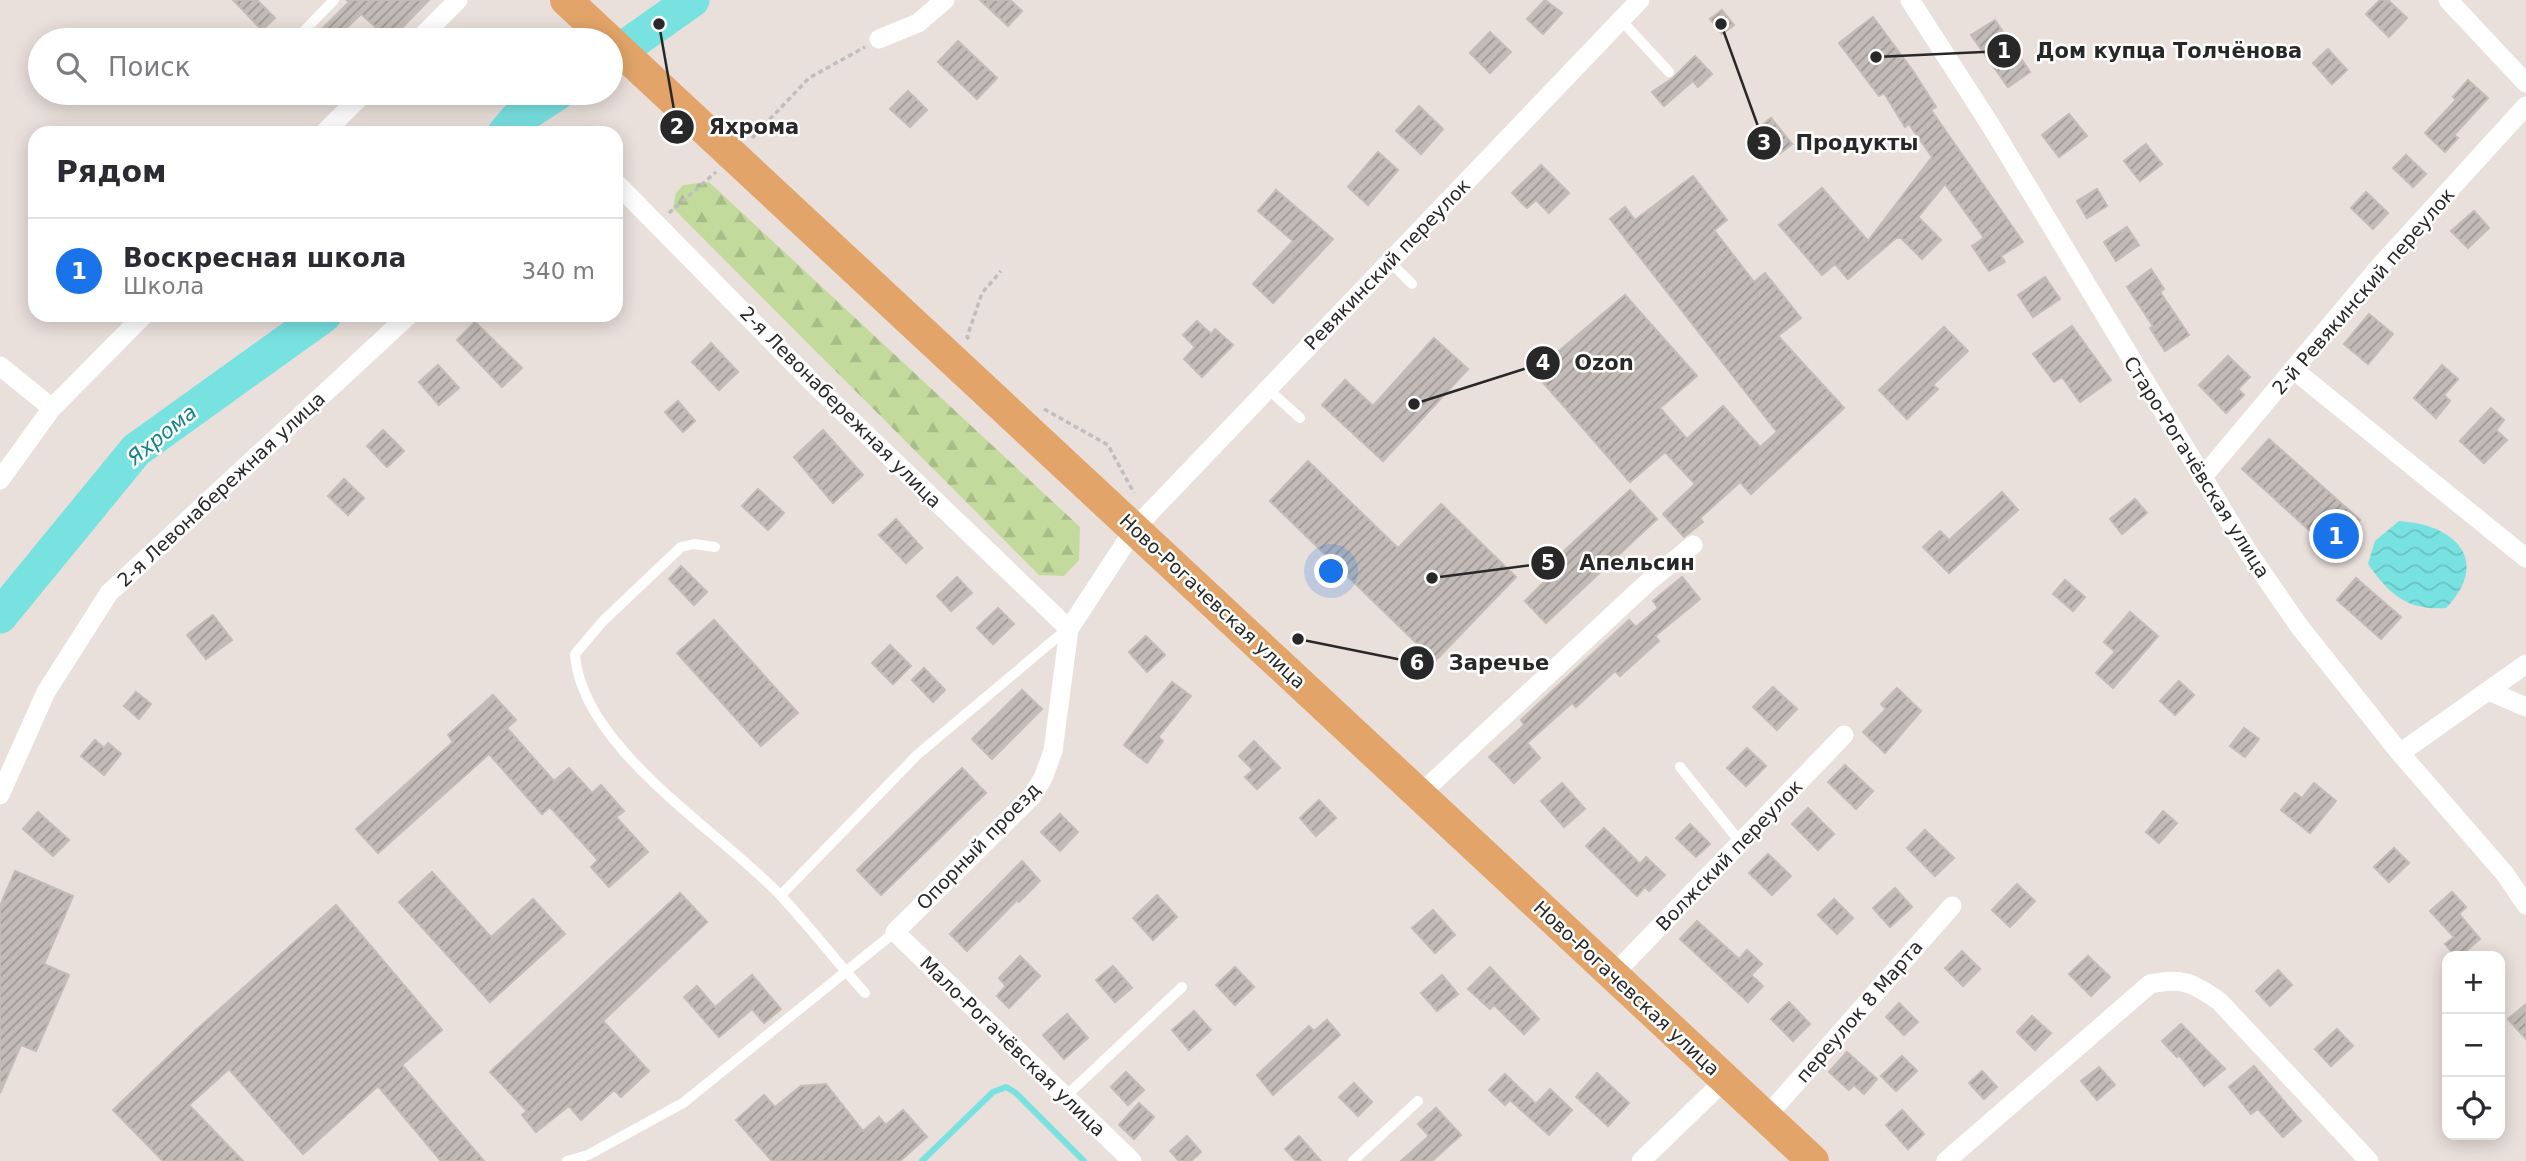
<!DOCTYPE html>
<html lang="ru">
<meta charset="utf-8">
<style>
body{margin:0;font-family:"DejaVu Sans",sans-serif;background:#f7f7f7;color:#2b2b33}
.controls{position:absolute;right:21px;bottom:21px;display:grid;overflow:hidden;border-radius:14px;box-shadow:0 4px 18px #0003}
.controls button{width:63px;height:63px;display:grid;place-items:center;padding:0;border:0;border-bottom:2px solid #e1e1e2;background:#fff;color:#2b2b33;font:35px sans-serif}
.you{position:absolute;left:1332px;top:572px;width:24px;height:24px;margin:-18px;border:5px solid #fff;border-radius:50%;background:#1a73e8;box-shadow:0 0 0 10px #1a73e833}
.badge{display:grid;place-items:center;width:46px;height:46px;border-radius:50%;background:#1a73e8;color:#fff;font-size:23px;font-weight:700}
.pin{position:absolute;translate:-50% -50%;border:4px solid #fff;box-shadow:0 2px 7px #0006}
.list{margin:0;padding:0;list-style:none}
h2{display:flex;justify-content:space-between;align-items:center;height:91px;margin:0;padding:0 28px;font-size:30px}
h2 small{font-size:23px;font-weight:400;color:#7c7c81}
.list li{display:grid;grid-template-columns:46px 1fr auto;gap:21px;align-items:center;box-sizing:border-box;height:105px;padding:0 28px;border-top:2px solid #e1e1e2}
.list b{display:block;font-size:26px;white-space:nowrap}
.list p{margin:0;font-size:23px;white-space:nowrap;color:#7c7c81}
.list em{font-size:23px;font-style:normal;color:#7c7c81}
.icon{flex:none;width:38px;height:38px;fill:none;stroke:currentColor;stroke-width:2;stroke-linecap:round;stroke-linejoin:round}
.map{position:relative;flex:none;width:2526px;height:1161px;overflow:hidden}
.search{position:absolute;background:#fff;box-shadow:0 4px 18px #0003;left:28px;top:28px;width:595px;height:77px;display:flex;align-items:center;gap:18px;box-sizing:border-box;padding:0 24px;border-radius:38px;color:#7c7c81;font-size:26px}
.panel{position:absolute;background:#fff;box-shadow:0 4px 18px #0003;left:28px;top:126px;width:595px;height:196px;border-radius:21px}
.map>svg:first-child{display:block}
.forest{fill:url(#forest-firs)}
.water{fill:url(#water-waves)}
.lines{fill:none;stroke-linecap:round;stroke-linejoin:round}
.stream{stroke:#78e2e1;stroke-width:6}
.river{stroke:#78e2e1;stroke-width:35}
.building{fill:url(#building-hatch);stroke:#c4bbb5;stroke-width:2}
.path{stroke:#bebebe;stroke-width:3.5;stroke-dasharray:5 3.5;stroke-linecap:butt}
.lane{stroke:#fff;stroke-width:10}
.street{stroke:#fff;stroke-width:19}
.primary{stroke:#e2a468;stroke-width:32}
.labels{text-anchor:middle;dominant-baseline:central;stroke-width:5;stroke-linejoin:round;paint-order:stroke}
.street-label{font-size:19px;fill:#282828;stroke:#fff}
.water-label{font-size:21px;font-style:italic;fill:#1a828a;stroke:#fff}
.leader{fill:none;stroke:#282828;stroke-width:2.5}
.callout-dot{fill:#282828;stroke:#fff;stroke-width:2.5}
.mark-label{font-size:21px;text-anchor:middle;font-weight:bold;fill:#fff}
.callout-label{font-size:21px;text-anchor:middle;font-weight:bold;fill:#282828;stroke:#fff;stroke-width:5;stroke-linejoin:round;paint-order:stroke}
</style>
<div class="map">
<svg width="2526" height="1161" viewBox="0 0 2526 1161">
<defs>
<pattern id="forest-firs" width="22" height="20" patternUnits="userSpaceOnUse" patternTransform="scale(1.75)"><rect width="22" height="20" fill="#c2db9d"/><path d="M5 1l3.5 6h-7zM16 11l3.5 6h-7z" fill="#a7bc87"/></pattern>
<pattern id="water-waves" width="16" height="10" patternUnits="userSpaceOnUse" patternTransform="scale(1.75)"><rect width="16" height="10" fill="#78e2e1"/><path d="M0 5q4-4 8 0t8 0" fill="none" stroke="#68c2c1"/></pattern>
<pattern id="building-hatch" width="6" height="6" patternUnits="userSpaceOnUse" patternTransform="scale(1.75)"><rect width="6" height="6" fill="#c2bbb7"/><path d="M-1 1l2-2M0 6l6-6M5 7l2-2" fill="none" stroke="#9e9895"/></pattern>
</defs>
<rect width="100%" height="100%" fill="#e9dfdb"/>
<polygon class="forest" points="709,182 1080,527 1079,560 1064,576 1039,575 673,208 676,193 683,185"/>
<path class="water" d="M 2399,521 C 2454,524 2492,560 2446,608 C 2407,611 2389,594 2368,564 L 2375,541 Z"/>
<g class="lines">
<polyline class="stream" points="922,1161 993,1092 1006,1087 1016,1093 1084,1161"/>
<g class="river">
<polyline points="611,57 692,0"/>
<polyline points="505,133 517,119 557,93"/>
<polyline points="0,616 136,450 324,315"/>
</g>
</g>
<g class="building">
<polygon points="233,0 257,0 275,18 262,30"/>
<polygon points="347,0 429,0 390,40 361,14 334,40 322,29 349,2"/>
<polygon points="980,0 1010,0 1022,11 1008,26"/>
<polygon points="1545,0 1562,13 1543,34 1527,19"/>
<polygon points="2380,0 2388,0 2407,18 2389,37 2366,14"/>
<polygon points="1722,10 1734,25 1722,34 1710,19"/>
<polygon points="1873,17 1913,71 1936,107 1931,110 2023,242 2001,256 2005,262 1989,271 1972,246 1984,238 1945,184 1918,217 1941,240 1922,259 1901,238 1896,238 1848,279 1835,264 1822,275 1779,225 1822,188 1868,241 1932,157 1909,124 1905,127 1884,93 1879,96 1839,43"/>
<polygon points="1995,20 2030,72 2008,87 1971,35"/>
<polygon points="1490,32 1511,52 1490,73 1470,53"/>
<polygon points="958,41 997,78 977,99 938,62"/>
<polygon points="2328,49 2347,70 2332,84 2313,63"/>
<polygon points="1695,56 1712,74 1698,87 1693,81 1664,106 1652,92 1673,78"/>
<polygon points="2468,80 2488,98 2454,135 2458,138 2445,152 2425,133 2456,100 2453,97"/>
<polygon points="908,91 927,110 910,127 890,109"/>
<polygon points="1419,106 1443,129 1421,154 1396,131"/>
<polygon points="2069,114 2087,136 2059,157 2042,135"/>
<polygon points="1771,118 1792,144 1773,159 1753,132"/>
<polygon points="2146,144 2162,164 2140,181 2124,161"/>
<polygon points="1378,152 1398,170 1368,205 1348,187"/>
<polygon points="2406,155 2426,174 2413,187 2393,168"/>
<polygon points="1541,165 1569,193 1549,213 1536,200 1527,208 1512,193"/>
<polygon points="1693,176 1727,220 1714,230 1754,282 1765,273 1801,318 1778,336 1844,408 1751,494 1740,482 1700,518 1703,522 1684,537 1663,514 1695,484 1665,452 1630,482 1534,372 1625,295 1697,376 1660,408 1687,439 1723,406 1760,447 1777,432 1610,219 1625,207 1635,220"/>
<polygon points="2097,189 2107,206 2087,218 2077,201"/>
<polygon points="1276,190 1333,239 1273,303 1253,284 1293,241 1258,211"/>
<polygon points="2366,192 2388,213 2373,229 2351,208"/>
<polygon points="2474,211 2489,228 2468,248 2451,231"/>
<polygon points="2127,227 2139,245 2116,261 2104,242"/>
<polygon points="2151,269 2164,289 2160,292 2189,335 2165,351 2150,328 2153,326 2127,287"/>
<polygon points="2045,277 2060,299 2033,317 2018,295"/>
<polygon points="2369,314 2393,334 2368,364 2344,344"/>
<polygon points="1197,321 1211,334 1215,329 1233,345 1202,377 1184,359 1195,347 1183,335"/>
<polygon points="475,322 522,368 502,387 457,340"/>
<polygon points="2072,326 2111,380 2080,402 2062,377 2054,382 2033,354"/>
<polygon points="1944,327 1968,351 1933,385 1938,389 1907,419 1879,390"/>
<polygon points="1434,338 1468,369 1383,461 1322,405 1345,380 1373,406"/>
<polygon points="711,343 738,372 719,390 692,362"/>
<polygon points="2228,356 2250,377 2238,389 2244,395 2226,413 2199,385"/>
<polygon points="438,365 459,388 439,405 419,382"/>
<polygon points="2442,365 2458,379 2444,395 2450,401 2436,418 2414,398"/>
<polygon points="678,401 695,421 683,432 665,412"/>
<polygon points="2491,408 2504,420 2496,430 2507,440 2484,463 2460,441"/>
<polygon points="383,430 404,451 387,467 367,446"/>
<polygon points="823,430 863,475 833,503 794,457"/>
<polygon points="2269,439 2360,520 2332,551 2242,469"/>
<polygon points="1308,461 1398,548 1441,504 1516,577 1435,661 1270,501"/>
<polygon points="344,479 364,498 348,515 328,496"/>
<polygon points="758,489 784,513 768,530 742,506"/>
<polygon points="1630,490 1657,519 1546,623 1525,601 1558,568 1552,562"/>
<polygon points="2002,492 2018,510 1949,573 1923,547 1940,531 1949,540"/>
<polygon points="2135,499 2147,513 2122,534 2110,519"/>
<polygon points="896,519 922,548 906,563 879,535"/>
<polygon points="681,566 707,592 694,605 669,579"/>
<polygon points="957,577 972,593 951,611 937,596"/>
<polygon points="1682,577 1700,599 1655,636 1659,641 1620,676 1615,671 1576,707 1572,703 1527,743 1540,758 1514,783 1489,757 1524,725 1521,720 1629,620 1636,627 1658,608 1653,601"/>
<polygon points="2356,578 2401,617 2381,639 2337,600"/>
<polygon points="2065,580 2085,597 2073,611 2053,594"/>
<polygon points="998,608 1014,624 993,644 977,628"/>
<polygon points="2130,612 2158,636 2113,688 2096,673 2115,652 2104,642"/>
<polygon points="213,615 232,640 206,659 187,635"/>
<polygon points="714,620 798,713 761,746 677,653"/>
<polygon points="1146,636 1165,655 1147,672 1129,652"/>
<polygon points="890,645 911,666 893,684 872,663"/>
<polygon points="924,668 945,690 933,702 912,680"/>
<polygon points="2179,681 2194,695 2175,715 2160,701"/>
<polygon points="1172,682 1191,696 1158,737 1163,741 1147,763 1124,745"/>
<polygon points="1773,687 1797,709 1777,730 1753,707"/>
<polygon points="1897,688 1921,711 1885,753 1863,732 1886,709 1881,704"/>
<polygon points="1022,690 1042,709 992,759 972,739"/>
<polygon points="136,692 151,704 139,719 124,706"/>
<polygon points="493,695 516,720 507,728 554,781 569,768 592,793 601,785 624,811 616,817 648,852 609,887 591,867 598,860 550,807 542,814 489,754 378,853 356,829 453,742 448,735"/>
<polygon points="2244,728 2259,739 2245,757 2230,746"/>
<polygon points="95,740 104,748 108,743 121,754 104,775 81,756"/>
<polygon points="1254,741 1280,768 1257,789 1245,777 1253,770 1239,756"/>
<polygon points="1747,748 1766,766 1746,786 1727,768"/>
<polygon points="1845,765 1873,791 1856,809 1828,782"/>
<polygon points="962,768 986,793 881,895 857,870"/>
<polygon points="1562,783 1585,809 1564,827 1541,801"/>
<polygon points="2314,783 2336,801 2310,833 2281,810 2295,793 2302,798"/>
<polygon points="1319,800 1336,818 1316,836 1300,818"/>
<polygon points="1808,808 1834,834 1818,850 1792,824"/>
<polygon points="2163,811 2177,823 2159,843 2146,832"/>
<polygon points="38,812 69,840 53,856 23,829"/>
<polygon points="1060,814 1078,832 1060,851 1041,832"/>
<polygon points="1690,824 1710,844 1696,857 1676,838"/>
<polygon points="1604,828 1640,864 1646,857 1665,875 1649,891 1645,887 1637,896 1586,846"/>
<polygon points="1925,830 1954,858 1935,876 1907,848"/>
<polygon points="2394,848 2409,863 2389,882 2374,867"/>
<polygon points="1768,854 1791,876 1772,895 1749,873"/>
<polygon points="1022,861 1040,881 1019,902 1017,900 967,951 950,934"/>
<polygon points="15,871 73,896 44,964 69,975 36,1051 21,1045 0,1093 0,906"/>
<polygon points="432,872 491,937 533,899 565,934 490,1002 399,902"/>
<polygon points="2017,884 2035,901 2010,927 1992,910"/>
<polygon points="1895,888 1912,907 1890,927 1873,908"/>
<polygon points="2452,892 2466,907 2459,914 2480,939 2460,956 2455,956 2445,944 2454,937 2430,911"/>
<polygon points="680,893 707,922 603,1021 649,1071 621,1097 614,1090 581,1120 569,1106 536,1132 522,1115 527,1111 490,1072"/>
<polygon points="1157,895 1177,917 1153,940 1133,918"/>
<polygon points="1834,899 1853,918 1837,934 1818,915"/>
<polygon points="336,905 442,1030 402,1065 484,1161 441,1161 378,1086 303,1154 229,1069 189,1105 243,1161 163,1161 113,1110 195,1031"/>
<polygon points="1433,910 1455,935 1435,953 1412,928"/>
<polygon points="1697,921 1739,959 1747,950 1762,964 1751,975 1763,986 1748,1002 1680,939"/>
<polygon points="1962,951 1980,969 1963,986 1945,968"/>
<polygon points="1020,956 1040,976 1009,1008 997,996 1006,986 999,978"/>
<polygon points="2088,956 2110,977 2091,996 2069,974"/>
<polygon points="1113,966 1132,988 1115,1002 1096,980"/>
<polygon points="1235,967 1254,987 1235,1005 1216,985"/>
<polygon points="1490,967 1539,1019 1524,1034 1494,1005 1490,1009 1468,989"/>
<polygon points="2278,970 2292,985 2270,1006 2256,991"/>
<polygon points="752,975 781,1009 764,1023 752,1009 719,1037 684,997 697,986 715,1007"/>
<polygon points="1442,975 1458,994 1437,1011 1421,993"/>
<polygon points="1789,1002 1810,1024 1793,1041 1771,1019"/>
<polygon points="1899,1003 1918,1022 1904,1035 1886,1017"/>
<polygon points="2526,1004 2526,1039 2508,1019"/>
<polygon points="1194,1011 1211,1030 1189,1050 1172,1030"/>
<polygon points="1067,1014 1088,1038 1064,1059 1043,1035"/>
<polygon points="2032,1016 2051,1033 2035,1050 2017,1032"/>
<polygon points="1327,1020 1340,1035 1273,1095 1257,1075 1309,1026 1314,1031"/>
<polygon points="2181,1024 2225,1069 2204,1086 2179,1055 2177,1057 2162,1041"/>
<polygon points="2337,1029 2353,1046 2331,1066 2315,1049"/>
<polygon points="1847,1052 1877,1079 1864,1094 1854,1085 1849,1090 1829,1072"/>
<polygon points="1902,1056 1917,1071 1896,1091 1881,1076"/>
<polygon points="2254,1066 2301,1121 2283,1137 2258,1109 2251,1114 2229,1087"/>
<polygon points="2099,1067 2115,1085 2097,1100 2081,1081"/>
<polygon points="1982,1071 1997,1087 1984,1099 1969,1083"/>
<polygon points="1126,1072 1144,1090 1128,1105 1111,1087"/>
<polygon points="1597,1073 1629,1103 1608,1126 1576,1097"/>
<polygon points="1505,1074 1536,1104 1550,1089 1572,1110 1549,1135 1510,1100 1505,1105 1489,1090"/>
<polygon points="1354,1083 1372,1102 1358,1116 1339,1097"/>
<polygon points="826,1084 863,1131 879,1117 886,1125 903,1110 927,1137 900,1161 772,1161 736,1120 764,1095 775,1107 801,1086"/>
<polygon points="1139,1103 1154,1117 1134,1139 1119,1125"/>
<polygon points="1436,1108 1461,1135 1432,1161 1401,1161 1429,1136 1418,1124"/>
<polygon points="1902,1110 1924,1134 1908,1149 1886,1125"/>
<polygon points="1187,1136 1201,1152 1191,1161 1179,1161 1170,1151"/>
<polygon points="1299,1136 1321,1161 1296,1161 1285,1149"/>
</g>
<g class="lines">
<g class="path">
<polyline points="752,138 809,78 865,47"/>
<polyline points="669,213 716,172"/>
<polyline points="969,339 967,337 982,293 1001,271"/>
<polyline points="1044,409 1108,445 1134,493"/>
</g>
<g class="lane">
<polyline points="1621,20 1669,72"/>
<polyline points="302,40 298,37 334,0"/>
<polyline points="1390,262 1412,284"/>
<polyline points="1268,389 1300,418"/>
<path d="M 715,547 L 694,544 L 681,547 L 603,621 L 575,654 C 581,748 721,832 781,896 C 810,927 836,961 865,993"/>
<polyline points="1680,767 1741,843"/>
<polyline points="781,895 917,755 1067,629"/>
<polyline points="1066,1096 1182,987"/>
<polyline points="567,1161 588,1155 683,1103 895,932"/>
<polyline points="1353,1161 1418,1101"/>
</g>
<g class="street">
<polyline points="1910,0 1991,126 2248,552 2299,626 2400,753 2505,874 2526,905"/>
<polyline points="2448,0 2526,83"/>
<polyline points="879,39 918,23 945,0"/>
<polyline points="418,40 458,0"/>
<polyline points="324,133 364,93"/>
<polyline points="616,183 817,387 1069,629"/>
<polyline points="0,366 52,408"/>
<polyline points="2294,370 2526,558"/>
<polyline points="2202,478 2379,267 2526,106"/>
<polyline points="0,480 52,408 144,315"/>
<polyline points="2489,691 2526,707"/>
<polyline points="2400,753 2526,664"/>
<polyline points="0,795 46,692 109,593 409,315"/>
<polyline points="1419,795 1647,583 1693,545"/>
<polyline points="1613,975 1844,735"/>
<polyline points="1766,1117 1952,906"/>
<polyline points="1132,1161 895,932 1032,796 1043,778 1053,751 1069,629 1135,528 1640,0"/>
<polyline points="1641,1161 1725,1080"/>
<path d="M 1946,1161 L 2150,984 C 2182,977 2193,983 2219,1001 L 2369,1161"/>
</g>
<g class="primary">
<polyline points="566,0 609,40"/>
<polyline points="611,42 1813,1161"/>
</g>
</g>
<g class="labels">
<g class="street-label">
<text transform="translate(1387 264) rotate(-46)">Ревякинский переулок</text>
<text transform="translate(2363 291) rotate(-49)">2-й Ревякинский переулок</text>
<text transform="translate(841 407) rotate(45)">2-я Левонабережная улица</text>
<text transform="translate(2197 467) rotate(58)">Старо-Рогачёвская улица</text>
<text transform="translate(221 489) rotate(-43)">2-я Левонабережная улица</text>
<text transform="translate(1213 601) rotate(43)">Ново-Рогачевская улица</text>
<text transform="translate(978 846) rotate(-46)">Опорный проезд</text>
<text transform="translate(1729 855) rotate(-46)">Волжский переулок</text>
<text transform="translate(1627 988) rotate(43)">Ново-Рогачевская улица</text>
<text transform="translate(1859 1011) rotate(-49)">переулок 8 Марта</text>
<text transform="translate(1013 1046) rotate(44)">Мало-Рогачёвская улица</text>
</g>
<g class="water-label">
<text transform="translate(162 435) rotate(-39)">Яхрома</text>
</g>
</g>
<path class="leader" d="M1876 57L2004 51M659 24L677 127M1721 24L1764 143M1414 404L1543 363M1432 578L1548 563M1298 639L1417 663"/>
<g class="callout-dot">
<circle cx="1876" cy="57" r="7"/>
<circle cx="659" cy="24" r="7"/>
<circle cx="1721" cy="24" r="7"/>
<circle cx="1414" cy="404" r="7"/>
<circle cx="1432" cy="578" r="7"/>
<circle cx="1298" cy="639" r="7"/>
<circle cx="2004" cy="51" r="18"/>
<circle cx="677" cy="127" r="18"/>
<circle cx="1764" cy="143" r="18"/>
<circle cx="1543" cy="363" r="18"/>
<circle cx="1548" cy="563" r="18"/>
<circle cx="1417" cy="663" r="18"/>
</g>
<g class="mark-label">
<text x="2004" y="58">1</text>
<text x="677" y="134">2</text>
<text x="1764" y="150">3</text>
<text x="1543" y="370">4</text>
<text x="1548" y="570">5</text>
<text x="1417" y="670">6</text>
</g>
<g class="callout-label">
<text x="2169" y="58">Дом купца Толчёнова</text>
<text x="754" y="134">Яхрома</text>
<text x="1857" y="150">Продукты</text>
<text x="1604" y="370">Ozon</text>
<text x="1637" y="570">Апельсин</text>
<text x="1499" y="670">Заречье</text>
</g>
</svg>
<div class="controls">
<button>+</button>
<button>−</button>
<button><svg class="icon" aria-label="locate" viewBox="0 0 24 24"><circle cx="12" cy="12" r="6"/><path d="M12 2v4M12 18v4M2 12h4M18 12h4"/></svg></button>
</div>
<div class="you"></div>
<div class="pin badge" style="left:2336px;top:536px">1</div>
<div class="search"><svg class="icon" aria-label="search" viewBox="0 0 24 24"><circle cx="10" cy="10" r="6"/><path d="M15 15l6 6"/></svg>Поиск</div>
<section class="panel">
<h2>Рядом<small></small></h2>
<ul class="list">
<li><span class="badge">1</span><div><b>Воскресная школа</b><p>Школа</p></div><em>340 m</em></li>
</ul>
</section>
</div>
